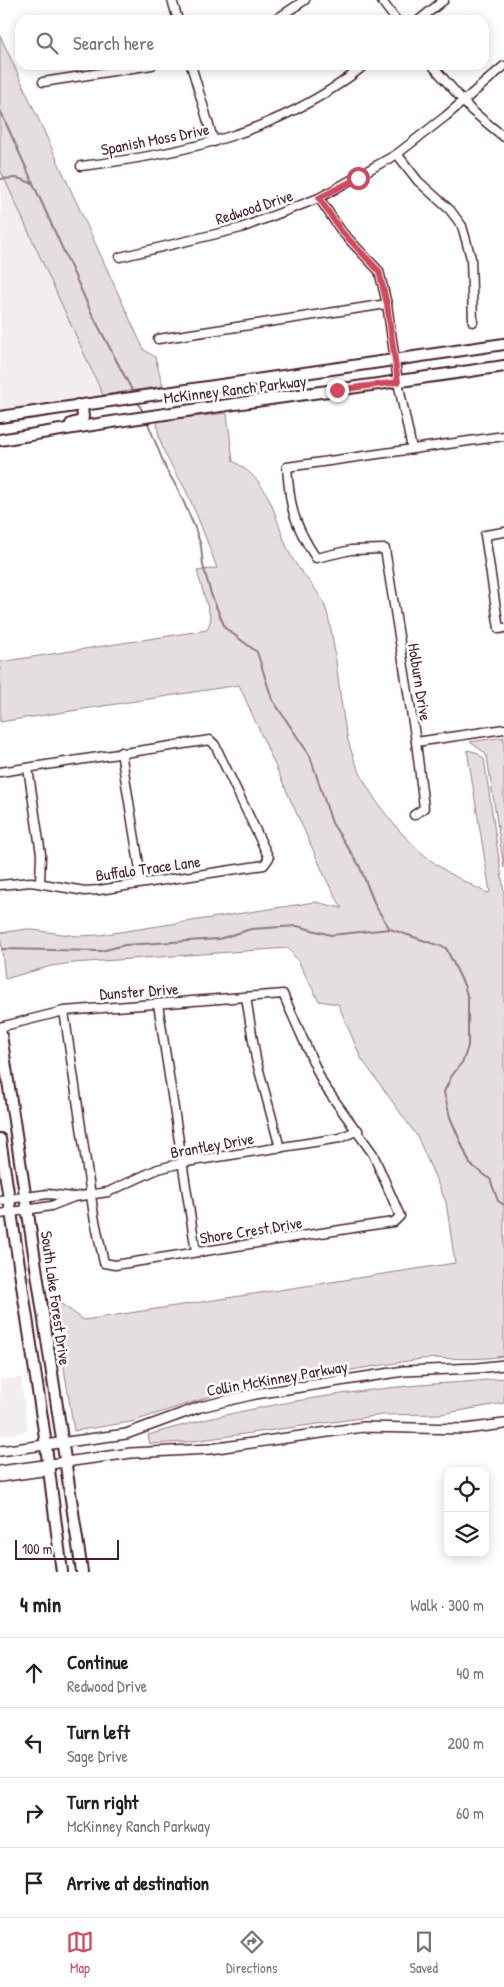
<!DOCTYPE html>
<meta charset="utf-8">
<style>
body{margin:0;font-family:"Patrick Hand",sans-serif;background:#f2f2f2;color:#222}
.controls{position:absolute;right:15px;bottom:15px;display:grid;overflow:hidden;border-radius:10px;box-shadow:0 2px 12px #0003}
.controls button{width:45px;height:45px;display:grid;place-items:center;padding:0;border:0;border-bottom:1px solid #e0e0e0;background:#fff;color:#222;font:25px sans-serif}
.scale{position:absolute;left:15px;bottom:12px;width:104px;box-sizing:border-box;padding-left:5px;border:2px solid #4a1f2b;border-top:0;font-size:14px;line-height:18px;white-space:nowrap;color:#4a1f2b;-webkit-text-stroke:4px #fff;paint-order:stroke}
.stop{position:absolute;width:15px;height:15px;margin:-11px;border:4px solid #d1495b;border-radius:50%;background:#fff}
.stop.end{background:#d1495b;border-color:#fff;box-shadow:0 1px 5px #0008}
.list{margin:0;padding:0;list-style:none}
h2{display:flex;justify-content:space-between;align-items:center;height:65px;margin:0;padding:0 20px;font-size:21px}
h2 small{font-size:16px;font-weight:400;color:#767676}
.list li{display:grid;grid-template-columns:32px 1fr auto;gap:15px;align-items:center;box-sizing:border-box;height:70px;padding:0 20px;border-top:1px solid #e0e0e0}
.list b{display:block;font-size:19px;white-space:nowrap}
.list p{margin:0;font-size:16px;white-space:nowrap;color:#767676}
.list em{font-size:16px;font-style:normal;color:#767676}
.icon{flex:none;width:28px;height:28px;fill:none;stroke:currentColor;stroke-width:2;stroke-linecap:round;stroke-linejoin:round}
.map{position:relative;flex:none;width:504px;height:1572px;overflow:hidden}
.search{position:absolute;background:#fff;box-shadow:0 2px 12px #0003;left:15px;right:15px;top:15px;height:55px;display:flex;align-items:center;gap:12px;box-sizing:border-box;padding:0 18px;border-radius:15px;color:#767676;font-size:19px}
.sheet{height:345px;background:#fff}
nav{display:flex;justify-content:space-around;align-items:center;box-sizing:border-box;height:70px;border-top:1px solid #e0e0e0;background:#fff;font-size:14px;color:#767676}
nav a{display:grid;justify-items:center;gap:2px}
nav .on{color:#d1495b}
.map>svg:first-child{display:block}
.built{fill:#f2eeef}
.green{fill:#e5dee0;stroke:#987e86}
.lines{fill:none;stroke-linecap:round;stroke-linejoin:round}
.stream{stroke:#91787e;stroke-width:2}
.minor-casing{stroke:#4a1f2b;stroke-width:11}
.tertiary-casing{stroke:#4a1f2b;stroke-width:12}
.secondary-casing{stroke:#4a1f2b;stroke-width:14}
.minor{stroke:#fff;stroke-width:8}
.tertiary{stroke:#fff;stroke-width:9}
.secondary{stroke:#fff;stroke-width:10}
.route{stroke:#d1495b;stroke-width:6}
.labels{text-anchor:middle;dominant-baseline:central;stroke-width:5;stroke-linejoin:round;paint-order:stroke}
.street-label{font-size:16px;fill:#4a1f2b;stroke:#fff}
</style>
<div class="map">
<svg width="504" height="1572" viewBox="0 0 504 1572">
<rect width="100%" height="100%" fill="#fff"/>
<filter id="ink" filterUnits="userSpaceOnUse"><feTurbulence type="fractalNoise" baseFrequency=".02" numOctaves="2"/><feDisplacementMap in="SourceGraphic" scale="10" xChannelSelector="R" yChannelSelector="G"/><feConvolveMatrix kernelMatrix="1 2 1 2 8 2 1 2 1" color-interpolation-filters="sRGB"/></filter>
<g filter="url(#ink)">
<g class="built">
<polygon points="1,171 103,395 0,411"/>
<polygon points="21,1377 28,1431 0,1436 0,1380"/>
</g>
<g class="green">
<polygon points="0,35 144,350 155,357 163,386 103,395 0,169"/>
<path d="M 227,413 L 233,461 C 274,485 272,513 289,552 C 299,574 321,589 327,612 C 338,654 338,698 348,740 C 360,788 398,836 437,865 C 452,876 470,884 487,893 L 490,892 L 467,750 L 476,752 L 484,759 L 504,892 L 504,1356 C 476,1361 449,1357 421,1359 L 237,1388 L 131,1422 L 74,1431 L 53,1298 L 84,1320 L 455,1263 L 446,1202 L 417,1136 L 361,1058 L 338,1004 L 319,1001 L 298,961 L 288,948 L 73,963 L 51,966 L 5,979 L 0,933 L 26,929 L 77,936 L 100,935 L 315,902 L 342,908 L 327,881 L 239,685 L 0,722 L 0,662 L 207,630 L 211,619 L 197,571 L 217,568 C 208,544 199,519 188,495 C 175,467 159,455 157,421 Z"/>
<polygon points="504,737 504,868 487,757 484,752 470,742"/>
<path d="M 504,1378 L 504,1403 L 442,1414 L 383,1415 L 186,1442 L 150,1444 L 148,1435 C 229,1411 314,1396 398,1387 C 433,1383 469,1383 504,1378 Z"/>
</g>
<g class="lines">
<g class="stream">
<polyline points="0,110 92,314 134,394"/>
<polyline points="0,179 17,178 32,183"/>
<polyline points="137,401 143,412"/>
<polyline points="147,421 166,469 178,489 195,528 201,546 203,565 211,594 225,628 257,652 272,699 310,756 332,823 359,865 376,907 390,929"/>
<polyline points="2,949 101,951 125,945 219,939 251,929 297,926 331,935 390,929 446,948 464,985 468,999 468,1046 463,1061 451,1077 444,1092 450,1117 470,1164 490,1179 498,1201 504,1205"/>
</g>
<g class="minor-casing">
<g id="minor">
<polyline points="172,0 178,20"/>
<polyline points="381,0 396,20"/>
<polyline points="275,20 305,0"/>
<polyline points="419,20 444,0"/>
<polyline points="191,65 214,142"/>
<polyline points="432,65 471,110 504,137"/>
<polyline points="43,82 152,65"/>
<polyline points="397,154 418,181 450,210 462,226 471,258 473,322"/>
<path d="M 81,166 C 184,154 282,132 365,65"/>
<polyline points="319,198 342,232 379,271 387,304 398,382 412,449"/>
<polyline points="120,257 241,228 319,198 397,154 446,116 504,66"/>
<polyline points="158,339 387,304"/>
<polyline points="504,532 485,535 499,629 504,628"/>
<polyline points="416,742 504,729"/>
<polyline points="121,752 142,883"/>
<polyline points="28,768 41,854 40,882"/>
<polyline points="0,772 210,740 215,745 269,858 264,865 99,890 85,891 31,882 0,885"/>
<path d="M 414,815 L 424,808 L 416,742 L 385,549 L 351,550 L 316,558 C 293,523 290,507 287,467 L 504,436"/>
<polyline points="246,997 256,1059 280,1148"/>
<polyline points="158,1004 196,1252"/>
<polyline points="0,1027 64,1011 283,994 323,1084 373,1154 400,1216 394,1222 379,1224 115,1265 104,1263 94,1216 64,1011"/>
<polyline points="0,1200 49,1194 72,1197"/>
<polyline points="0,1214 51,1206 74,1197 108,1192 158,1169 186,1162 340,1138 358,1130"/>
</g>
</g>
<g class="tertiary-casing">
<g id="tertiary">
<polyline points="0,1451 126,1434 200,1407 255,1394 404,1371 477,1368 504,1365"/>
<polyline points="0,1471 131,1453 210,1449 363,1427 465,1429 504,1424"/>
<polyline points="0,1477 49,1470"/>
</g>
</g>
<g class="secondary-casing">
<g id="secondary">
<polyline points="0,417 504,344"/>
<polyline points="71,424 81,421 83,417 82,408 77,405"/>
<path d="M 0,440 C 167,411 336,391 504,366"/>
<polyline points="0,1028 82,1572"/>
<polyline points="0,1139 44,1431 62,1572"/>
</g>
</g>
<use href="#minor" class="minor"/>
<use href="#tertiary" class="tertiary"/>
<use href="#secondary" class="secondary"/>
</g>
</g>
<g class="lines" filter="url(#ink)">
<polyline class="route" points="337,390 398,382 387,304 379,271 342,232 319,198 358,178"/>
</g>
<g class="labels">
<g class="street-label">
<text transform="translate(155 139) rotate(-11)">Spanish Moss Drive</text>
<text transform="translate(254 207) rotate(-18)">Redwood Drive</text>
<text transform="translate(235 389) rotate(-7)">McKinney Ranch Parkway</text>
<text transform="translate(420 682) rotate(81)">Holburn Drive</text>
<text transform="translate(148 868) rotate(-8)">Buffalo Trace Lane</text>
<text transform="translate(139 991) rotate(-4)">Dunster Drive</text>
<text transform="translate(212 1145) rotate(-10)">Brantley Drive</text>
<text transform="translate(251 1230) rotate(-9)">Shore Crest Drive</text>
<text transform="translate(56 1298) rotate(82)">South Lake Forest Drive</text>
<text transform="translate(277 1378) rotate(-10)">Collin McKinney Parkway</text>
</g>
</g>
</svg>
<div class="controls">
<button><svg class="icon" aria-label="locate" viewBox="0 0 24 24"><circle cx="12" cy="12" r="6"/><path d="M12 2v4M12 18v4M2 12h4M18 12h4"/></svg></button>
<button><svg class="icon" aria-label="layers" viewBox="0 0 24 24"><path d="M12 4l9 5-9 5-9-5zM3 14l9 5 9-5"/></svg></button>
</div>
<div class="scale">100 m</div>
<div class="stop" style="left:358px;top:178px"></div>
<div class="stop end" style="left:337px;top:390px"></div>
<div class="search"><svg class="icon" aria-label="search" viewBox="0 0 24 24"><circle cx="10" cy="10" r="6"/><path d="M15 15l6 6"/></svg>Search here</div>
</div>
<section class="sheet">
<h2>4 min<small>Walk · 300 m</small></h2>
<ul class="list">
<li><svg class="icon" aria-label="ahead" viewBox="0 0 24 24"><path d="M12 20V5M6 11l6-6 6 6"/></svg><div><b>Continue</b><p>Redwood Drive</p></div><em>40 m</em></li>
<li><svg class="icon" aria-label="left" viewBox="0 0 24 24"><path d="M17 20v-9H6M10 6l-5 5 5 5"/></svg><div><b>Turn left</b><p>Sage Drive</p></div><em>200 m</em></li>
<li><svg class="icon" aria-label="right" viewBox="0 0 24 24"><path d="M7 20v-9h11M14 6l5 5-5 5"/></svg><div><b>Turn right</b><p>McKinney Ranch Parkway</p></div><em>60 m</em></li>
<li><svg class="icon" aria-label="arrive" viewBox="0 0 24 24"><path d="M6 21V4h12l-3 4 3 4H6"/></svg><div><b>Arrive at destination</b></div></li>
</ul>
</section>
<nav>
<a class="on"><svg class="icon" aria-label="map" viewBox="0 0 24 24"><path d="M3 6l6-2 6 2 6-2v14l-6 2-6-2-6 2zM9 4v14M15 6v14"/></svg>Map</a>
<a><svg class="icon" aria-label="directions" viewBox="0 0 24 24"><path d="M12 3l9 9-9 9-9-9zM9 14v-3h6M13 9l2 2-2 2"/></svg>Directions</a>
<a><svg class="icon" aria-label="saved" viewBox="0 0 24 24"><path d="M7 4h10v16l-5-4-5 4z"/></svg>Saved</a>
</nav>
